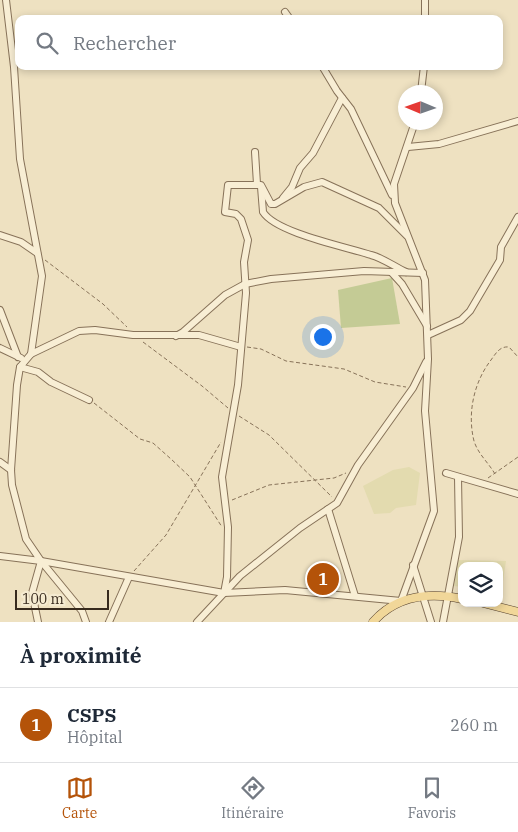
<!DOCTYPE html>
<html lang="fr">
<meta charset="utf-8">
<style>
body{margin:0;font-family:"IBM Plex Serif",serif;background:#f2f2f3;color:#1f2937}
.controls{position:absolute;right:15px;bottom:15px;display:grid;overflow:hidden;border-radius:10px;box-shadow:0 2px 8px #0003}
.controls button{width:45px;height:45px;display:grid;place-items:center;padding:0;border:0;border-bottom:1px solid #e0e1e3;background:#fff;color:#1f2937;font:25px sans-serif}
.compass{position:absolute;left:398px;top:85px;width:45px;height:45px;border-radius:50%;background:#fff;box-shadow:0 2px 8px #0003;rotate:272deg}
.scale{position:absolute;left:15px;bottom:12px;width:94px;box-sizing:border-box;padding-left:5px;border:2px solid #372a1d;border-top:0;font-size:14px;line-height:18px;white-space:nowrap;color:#372a1d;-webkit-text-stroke:4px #f5ebd1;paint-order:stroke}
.you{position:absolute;left:322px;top:336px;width:18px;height:18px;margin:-12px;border:4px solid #fff;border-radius:50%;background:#1a73e8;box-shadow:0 0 0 8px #1a73e833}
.badge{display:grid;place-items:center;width:32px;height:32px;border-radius:50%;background:#b45309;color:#fff;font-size:16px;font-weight:700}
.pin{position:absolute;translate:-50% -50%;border:2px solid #fff;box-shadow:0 1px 5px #0006}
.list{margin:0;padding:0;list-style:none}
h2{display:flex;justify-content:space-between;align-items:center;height:65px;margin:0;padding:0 20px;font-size:21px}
h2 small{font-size:16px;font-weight:400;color:#747a83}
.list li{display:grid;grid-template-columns:32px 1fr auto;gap:15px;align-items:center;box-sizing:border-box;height:75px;padding:0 20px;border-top:1px solid #e0e1e3}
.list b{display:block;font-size:19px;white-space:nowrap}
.list p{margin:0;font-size:16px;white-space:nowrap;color:#747a83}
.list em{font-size:16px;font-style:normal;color:#747a83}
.icon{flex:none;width:28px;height:28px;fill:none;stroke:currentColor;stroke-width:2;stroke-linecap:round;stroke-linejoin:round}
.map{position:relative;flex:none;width:518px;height:622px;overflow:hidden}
.search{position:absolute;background:#fff;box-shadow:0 2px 8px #0003;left:15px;right:15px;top:15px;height:55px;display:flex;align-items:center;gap:12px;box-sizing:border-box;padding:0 18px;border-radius:10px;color:#747a83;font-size:19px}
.sheet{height:140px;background:#fff}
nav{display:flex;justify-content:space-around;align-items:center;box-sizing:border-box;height:70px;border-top:1px solid #e0e1e3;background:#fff;font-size:14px;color:#747a83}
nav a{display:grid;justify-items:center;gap:2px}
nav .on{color:#b45309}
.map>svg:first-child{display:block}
.farmland{fill:#e3dbaf}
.green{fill:#c4cb95}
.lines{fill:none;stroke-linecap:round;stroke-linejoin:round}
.minor-casing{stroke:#877259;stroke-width:8}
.major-casing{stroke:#55402d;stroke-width:9}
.path{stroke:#877259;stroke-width:1;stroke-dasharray:4 2.5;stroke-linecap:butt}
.minor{stroke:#f8eed4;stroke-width:6}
.major{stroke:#f1d799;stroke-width:8}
</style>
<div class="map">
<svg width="518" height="622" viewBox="0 0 518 622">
<rect width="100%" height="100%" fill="#eee1c1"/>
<g class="farmland">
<polygon points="409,467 420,473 416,505 396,508 390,513 374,514 363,486 393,470"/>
<polygon points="457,560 506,561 501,595 499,594 499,566 462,566 462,587 454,586"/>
</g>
<polygon class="green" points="392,278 400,324 341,328 338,290"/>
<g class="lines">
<g class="minor-casing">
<g id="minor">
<polyline points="6,0 14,67 20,159 42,276 31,354 20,367 17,385 11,470 12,485 26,539 41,561 82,611 86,622"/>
<polyline points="425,0 425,19"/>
<polyline points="285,12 290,19"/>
<polyline points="322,66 337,91 351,109 392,195"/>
<polyline points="421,92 424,66"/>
<polyline points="408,147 439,144 518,121"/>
<polyline points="255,152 257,184"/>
<path d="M 261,187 L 263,212 C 276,233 347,247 371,255 C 383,258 395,267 406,272"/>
<polyline points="283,198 292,187 300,168 313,153 342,98"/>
<polyline points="0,235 21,242 37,253"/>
<polyline points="392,273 402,284 427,326"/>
<polyline points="0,310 18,357"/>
<polyline points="428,335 461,320 470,311 500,260 501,247 518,217"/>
<polyline points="176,336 183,332 225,295 245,284 271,279 364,271 423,273"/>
<polyline points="0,348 21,358"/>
<polyline points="31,354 79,331 95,330 133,335 199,335 241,347"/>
<polyline points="20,367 38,372 51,382 89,400"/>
<polyline points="0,462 11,470"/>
<polyline points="446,473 518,494"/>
<polyline points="328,509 355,596"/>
<polyline points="0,556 41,561 224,593 285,590 401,601 434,511 425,411 428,359 425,280 395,203 394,184 415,122"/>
<polyline points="413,565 431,622"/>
<polyline points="224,593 227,577 228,527 222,477 238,385 246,293 244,262 248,240 241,219 236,214 225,212 228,185 261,185 271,204 275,204 304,187 322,182 379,208 407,236"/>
<polyline points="38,622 32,593 41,561"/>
<polyline points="109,622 129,577"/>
<polyline points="197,622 240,576 300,528 337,503 358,465 413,388 426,362"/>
<polyline points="443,622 459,537 458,477"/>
</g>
</g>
<g class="major-casing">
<g id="major">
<polyline points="483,603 518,612"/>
<path d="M 373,622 C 396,596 429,592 462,599"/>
</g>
</g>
<g class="path">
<polyline points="45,260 103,304 127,327"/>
<polyline points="143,342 202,386 228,408"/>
<polyline points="247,347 261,349 286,361 344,369 375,382 406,387"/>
<polyline points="94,403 140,439 153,443 171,459 190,477 222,527"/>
<polyline points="239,416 269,435 332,497"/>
<path d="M 495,474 C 488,462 478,454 474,441 C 467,413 474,382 491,360 C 496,353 500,346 509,347 L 518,357"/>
<polyline points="488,478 518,457"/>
<polyline points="232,500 269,485 334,478 346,473"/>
<polyline points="134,571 166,535 221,442"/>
</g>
<use href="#minor" class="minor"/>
<use href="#major" class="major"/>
</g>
</svg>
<div class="controls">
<button><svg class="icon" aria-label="layers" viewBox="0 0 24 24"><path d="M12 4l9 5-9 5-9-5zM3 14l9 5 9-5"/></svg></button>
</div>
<svg class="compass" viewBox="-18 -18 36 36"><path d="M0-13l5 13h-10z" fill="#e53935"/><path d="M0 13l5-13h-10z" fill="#747a83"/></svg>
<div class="scale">100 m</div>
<div class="you"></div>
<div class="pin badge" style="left:323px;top:579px">1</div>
<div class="search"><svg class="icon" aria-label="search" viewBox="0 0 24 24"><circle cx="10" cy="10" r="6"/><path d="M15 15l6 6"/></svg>Rechercher</div>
</div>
<section class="sheet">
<h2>À proximité<small></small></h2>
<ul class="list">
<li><span class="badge">1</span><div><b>CSPS</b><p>Hôpital</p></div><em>260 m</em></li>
</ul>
</section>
<nav>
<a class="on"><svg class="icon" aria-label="map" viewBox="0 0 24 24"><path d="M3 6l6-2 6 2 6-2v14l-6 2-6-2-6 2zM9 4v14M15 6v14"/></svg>Carte</a>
<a><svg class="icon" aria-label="directions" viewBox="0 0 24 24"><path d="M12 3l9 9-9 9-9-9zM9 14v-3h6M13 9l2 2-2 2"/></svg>Itinéraire</a>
<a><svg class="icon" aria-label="saved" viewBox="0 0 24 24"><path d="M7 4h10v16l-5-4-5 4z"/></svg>Favoris</a>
</nav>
